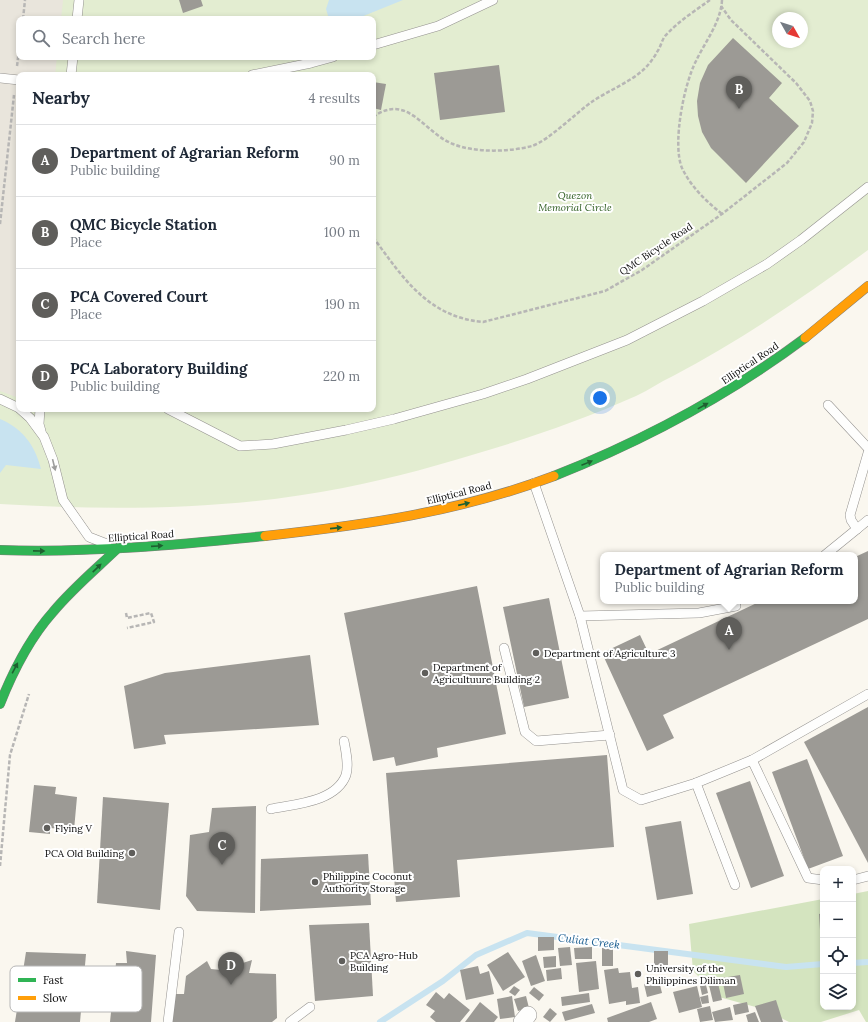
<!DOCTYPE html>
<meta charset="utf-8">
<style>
body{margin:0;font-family:Lora,serif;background:#f2f2f3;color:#1f2937}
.controls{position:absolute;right:12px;bottom:12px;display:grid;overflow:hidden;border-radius:8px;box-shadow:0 2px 6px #0003}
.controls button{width:36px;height:36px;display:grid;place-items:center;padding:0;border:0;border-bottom:1px solid #e0e1e3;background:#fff;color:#1f2937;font:20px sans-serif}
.compass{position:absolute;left:772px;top:12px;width:36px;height:36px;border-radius:50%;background:#fff;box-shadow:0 2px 6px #0003;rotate:129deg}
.you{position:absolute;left:600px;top:398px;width:14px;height:14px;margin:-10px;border:3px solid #fff;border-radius:50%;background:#1a73e8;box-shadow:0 0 0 6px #1a73e833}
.badge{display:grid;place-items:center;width:26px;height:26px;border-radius:50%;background:#5f5e5b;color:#fff;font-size:13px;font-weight:700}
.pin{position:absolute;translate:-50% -33px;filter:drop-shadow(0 1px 2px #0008)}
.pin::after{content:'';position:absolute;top:21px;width:14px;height:12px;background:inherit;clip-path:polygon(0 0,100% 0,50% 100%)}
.popup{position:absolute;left:600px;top:552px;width:258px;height:52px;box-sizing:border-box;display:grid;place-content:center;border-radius:8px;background:#fff;filter:drop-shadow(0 1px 3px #0005);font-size:13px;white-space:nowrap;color:#747a83}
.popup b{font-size:15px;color:#1f2937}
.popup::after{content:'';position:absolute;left:50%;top:100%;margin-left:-8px;border:8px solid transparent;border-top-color:#fff}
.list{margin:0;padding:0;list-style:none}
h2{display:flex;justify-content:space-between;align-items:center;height:52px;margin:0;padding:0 16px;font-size:17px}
h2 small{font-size:13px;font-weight:400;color:#747a83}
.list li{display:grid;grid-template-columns:26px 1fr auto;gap:12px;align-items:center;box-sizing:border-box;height:72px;padding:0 16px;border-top:1px solid #e0e1e3}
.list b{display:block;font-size:15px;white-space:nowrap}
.list p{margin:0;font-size:13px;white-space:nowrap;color:#747a83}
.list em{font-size:13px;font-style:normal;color:#747a83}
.icon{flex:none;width:22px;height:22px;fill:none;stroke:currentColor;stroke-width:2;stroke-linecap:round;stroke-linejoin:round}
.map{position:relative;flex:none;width:868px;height:1022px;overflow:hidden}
.search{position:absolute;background:#fff;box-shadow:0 2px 6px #0003;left:16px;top:16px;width:360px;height:44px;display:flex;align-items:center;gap:10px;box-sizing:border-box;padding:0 14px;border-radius:8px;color:#747a83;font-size:15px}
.panel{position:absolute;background:#fff;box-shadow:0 2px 6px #0003;left:16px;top:72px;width:360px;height:340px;border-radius:8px}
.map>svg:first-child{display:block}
.green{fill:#e3edd1;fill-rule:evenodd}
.forest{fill:#d4e4bf}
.plaza{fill:#e9e5dc}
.water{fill:#c8e3f0}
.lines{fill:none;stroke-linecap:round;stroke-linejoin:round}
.stream{stroke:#c8e3f0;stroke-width:6}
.building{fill:#9c9a95}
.lane-casing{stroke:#93918e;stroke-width:10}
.street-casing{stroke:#93918e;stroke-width:18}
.fast-casing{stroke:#807f7b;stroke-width:10}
.slow-casing{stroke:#807f7b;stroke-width:10}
.path{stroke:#b7b6b5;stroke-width:2.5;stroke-dasharray:4 2;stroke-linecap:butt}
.lane{stroke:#fefefd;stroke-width:9}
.street{stroke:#fefefd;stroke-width:17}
.fast{stroke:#30b455;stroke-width:9}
.slow{stroke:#ff9f0a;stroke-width:9}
.oneway{fill:#1e6030}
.oneway2{fill:#9d9d9c}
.poi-dot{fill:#5f5e5b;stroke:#fff;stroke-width:1.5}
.labels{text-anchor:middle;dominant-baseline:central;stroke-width:4;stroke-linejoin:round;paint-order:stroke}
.park-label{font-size:10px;font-style:italic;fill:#2e5d21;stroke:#fff}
.street-label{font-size:10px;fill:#0b0b0b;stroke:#fff}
.poi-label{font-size:10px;fill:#0b0b0b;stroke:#fff;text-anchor:start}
.water-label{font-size:11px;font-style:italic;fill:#1f6193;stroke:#fff}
.key{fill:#fff;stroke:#b6b6b6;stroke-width:1}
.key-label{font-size:11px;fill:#0b0b0b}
</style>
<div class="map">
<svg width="868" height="1022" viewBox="0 0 868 1022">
<rect width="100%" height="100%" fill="#faf7ef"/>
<path class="green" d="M 0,0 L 868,0 L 868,250 C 804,297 743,339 673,376 C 660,382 649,390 636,396 C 589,417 541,434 492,449 C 443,464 394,478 343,488 C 231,510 114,511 0,504 ZM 778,18 L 802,18 L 802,42 L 778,42 ZM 19,19 L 373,19 L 373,57 L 19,57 ZM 19,75 L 373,75 L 373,409 L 19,409 Z"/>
<polygon class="forest" points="868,891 868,1022 866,1022 859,1010 821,1022 789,1022 763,1009 719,997 693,971 689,924 823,899 823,1007 853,1007 853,894"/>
<polygon class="plaza" points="0,0 63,0 61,19 19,19 19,57 57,57 55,75 19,75 19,398 0,391"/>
<g class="water">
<polygon points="329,0 403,0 356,19 329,19 326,9"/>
<path d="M 0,419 C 22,428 35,445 41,469 L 6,465 L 0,473 Z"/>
</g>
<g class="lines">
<g class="stream">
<polyline points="853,963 868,962"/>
<polyline points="380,1022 443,981 476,955 527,933 786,967 823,964"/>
</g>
</g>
<g class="building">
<polygon points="179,0 201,0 203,6 183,13"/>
<polygon points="733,38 782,83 769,98 799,126 746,183 711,148 702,132 698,116 697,101 700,83 708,65"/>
<polygon points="499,65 505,112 440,120 434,73"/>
<polygon points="373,82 386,84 381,110 373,108"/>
<polygon points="868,551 868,619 663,715 674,738 647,751 602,653 640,635 649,654 761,601 855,601 855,557"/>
<polygon points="477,586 506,734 437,748 438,757 396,766 394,757 373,761 344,613"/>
<polygon points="549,598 569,698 524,707 503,607"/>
<polygon points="310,655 319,725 164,735 166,744 134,749 124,686 165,673"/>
<polygon points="868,707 868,863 804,742"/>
<polygon points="607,755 614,847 457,860 460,897 396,902 386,773"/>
<polygon points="807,759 843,856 808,869 772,772"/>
<polygon points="750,781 784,876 751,888 716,793"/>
<polygon points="34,785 56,787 55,794 77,797 74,830 50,828 50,834 29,832"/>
<polygon points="103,797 169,803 160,910 97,903"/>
<polygon points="256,806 255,913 197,911 186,896 190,835 209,832 212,808"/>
<polygon points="681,821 693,894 657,900 645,827"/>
<polygon points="368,854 371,905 260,911 261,859"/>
<polygon points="823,913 823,944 821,945 819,914"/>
<polygon points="369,923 373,996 315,1001 309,925"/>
<polygon points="538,937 554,937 554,950 538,951"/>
<polygon points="570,947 572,965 560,966 558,948"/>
<polygon points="592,947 592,959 575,959 574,948"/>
<rect x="602" y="948" width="11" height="18"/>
<polygon points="126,951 156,955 151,1022 110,1022 116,963 127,963"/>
<rect x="654" y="951" width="14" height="14"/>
<polygon points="26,952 86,954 80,1022 15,1022"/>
<polygon points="508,952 525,977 503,991 487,965"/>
<polygon points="536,955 545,981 531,986 522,961"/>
<polygon points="556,956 556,967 544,968 543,957"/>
<polygon points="252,960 249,973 276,974 277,1018 272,1022 172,1022 174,994 184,994 186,976 207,961 211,969 221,970"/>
<polygon points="596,961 599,989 579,992 576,963"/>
<polygon points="478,966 480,974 489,971 494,994 466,1000 460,970"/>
<polygon points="561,968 562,979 547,981 546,970"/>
<polygon points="618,968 619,973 630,972 632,988 638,987 640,1003 626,1005 626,1001 609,1004 604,970"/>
<polygon points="740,975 744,994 726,998 722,978"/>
<polygon points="717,979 722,1000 713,1002 708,981"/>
<polygon points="659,981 662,993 647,997 644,984"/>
<polygon points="706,985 708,993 702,995 700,986"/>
<polygon points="514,986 520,990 515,996 509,992"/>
<polygon points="697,986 702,1007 679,1013 673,992"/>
<polygon points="534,987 544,995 539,1001 529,993"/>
<polygon points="436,992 444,999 449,993 470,1010 460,1022 436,1022 430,1017 435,1011 426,1005"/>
<polygon points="589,993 590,1002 562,1006 561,997"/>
<polygon points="708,995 709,1003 702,1004 700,997"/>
<polygon points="512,996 515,1017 500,1019 497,999"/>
<polygon points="526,996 529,1008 518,1011 514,999"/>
<polygon points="776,1000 783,1022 761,1022 755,1006"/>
<polygon points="480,1002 498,1017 494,1022 465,1022"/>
<polygon points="651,1002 657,1019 649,1022 608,1022 607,1018"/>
<polygon points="747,1002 749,1012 735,1015 733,1005"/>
<polygon points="592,1004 595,1013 565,1021 562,1012"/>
<polygon points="710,1006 713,1020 700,1022 697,1009"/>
<polygon points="730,1007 733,1020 715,1022 712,1012"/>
<polygon points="550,1008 557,1014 550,1022 543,1017"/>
<polygon points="755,1012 759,1022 748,1022 746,1015"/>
</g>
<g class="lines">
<g class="lane-casing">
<g id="lane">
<polyline points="77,19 79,0"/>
<polyline points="373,45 438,26 493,0"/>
<polyline points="71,75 73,57"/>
<polyline points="252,75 311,63 333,57"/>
<polyline points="0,78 19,80"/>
<polyline points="0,399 19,408"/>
<polyline points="828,405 868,448"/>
<polyline points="20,409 30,418 44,437 53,460 63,500 89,537 107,544"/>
<polyline points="40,409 39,424 41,431"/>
<polyline points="168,409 240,446 273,444 346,430 394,419 483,394 527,379 627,340 703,301 767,264 801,240 868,187"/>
<polyline points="868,453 850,515 851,520 857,529 868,520"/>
<polyline points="534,483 580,616 623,790 641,800 696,783"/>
<polyline points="825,555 857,529"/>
<polyline points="580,616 699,613 736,606"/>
<polyline points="504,648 525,732 536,741 610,735"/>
<polyline points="752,760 808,878 823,880"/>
<path d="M 271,809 C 295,804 336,802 346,775 C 349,765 346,752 344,741"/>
<polyline points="853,880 868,876"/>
<polyline points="735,885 696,783 752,760 868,694"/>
<polyline points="168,1022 179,932"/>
<polyline points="290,1022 310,1007"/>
</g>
</g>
<g class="street-casing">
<polyline id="street" points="522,1022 528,1015"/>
</g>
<g class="fast-casing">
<g id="fast">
<path d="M 554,476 C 645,440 726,397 805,338"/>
<path d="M 0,550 C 89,553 176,545 265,536"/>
<path d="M 0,704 C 13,671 29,639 53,612 C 72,589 96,569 118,548"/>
</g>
</g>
<g class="slow-casing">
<g id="slow">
<polyline points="805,338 868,286"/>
<path d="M 265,536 C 365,525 459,512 554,476"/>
</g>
</g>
<g class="path">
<path d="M 722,0 C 721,22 705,42 696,61 C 684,84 672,144 682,168 C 691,187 706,201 722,214"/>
<polyline points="23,19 25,0"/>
<polyline points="17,66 19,50"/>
<path d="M 373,117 C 408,92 424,133 453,144 C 475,153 509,152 532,146 C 548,141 577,112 593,101 C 608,91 628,83 642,71 C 647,67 654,58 657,52 C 661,47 662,38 667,34 C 679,21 696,10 710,0"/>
<polyline points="0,224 14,95"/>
<path d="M 373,237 C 403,278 428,317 483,322 L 605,291 L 642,270 L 722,214 L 787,163 L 804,142 L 812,123 L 813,111 L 810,101 L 796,83 L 731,20 L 721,6"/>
<polyline points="126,613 127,618 151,613 154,622 127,628"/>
<polyline points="0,866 10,755 29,694"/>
</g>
<use href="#lane" class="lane"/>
<use href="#street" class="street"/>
<use href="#fast" class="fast"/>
<use href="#slow" class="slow"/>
</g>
<defs><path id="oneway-solid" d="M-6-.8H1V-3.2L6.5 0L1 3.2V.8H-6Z"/></defs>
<g class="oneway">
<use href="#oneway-solid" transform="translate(703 406) rotate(-29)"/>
<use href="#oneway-solid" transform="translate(587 463) rotate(-22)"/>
<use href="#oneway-solid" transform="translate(464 504) rotate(-13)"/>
<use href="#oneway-solid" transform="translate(336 528) rotate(-6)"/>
<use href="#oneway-solid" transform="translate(157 546) rotate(-4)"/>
<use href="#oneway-solid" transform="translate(39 551) rotate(1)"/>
<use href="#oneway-solid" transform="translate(97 568) rotate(-44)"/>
<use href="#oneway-solid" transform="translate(15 668) rotate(-62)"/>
</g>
<use class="oneway2" href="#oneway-solid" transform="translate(54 465) rotate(76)"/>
<g class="poi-dot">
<circle cx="536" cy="653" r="4"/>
<circle cx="425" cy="673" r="4"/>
<circle cx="47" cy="828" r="4"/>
<circle cx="132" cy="853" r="4"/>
<circle cx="315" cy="882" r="4"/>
<circle cx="342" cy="961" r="4"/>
<circle cx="638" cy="974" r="4"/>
</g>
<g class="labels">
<g class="park-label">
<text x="575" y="195">Quezon<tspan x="575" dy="12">Memorial Circle</tspan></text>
</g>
<g class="street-label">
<text transform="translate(656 249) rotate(-34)">QMC Bicycle Road</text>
<text transform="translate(750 363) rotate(-34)">Elliptical Road</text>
<text transform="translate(459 493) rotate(-14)">Elliptical Road</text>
<text transform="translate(141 536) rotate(-4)">Elliptical Road</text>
</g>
<g class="poi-label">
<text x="544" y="653">Department of Agriculture 3</text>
<text x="433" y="667">Department of<tspan x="433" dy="12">Agricultuure Building 2</tspan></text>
<text x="55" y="828">Flying V</text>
<text x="124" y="853" text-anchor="end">PCA Old Building</text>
<text x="323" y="876">Philippine Coconut<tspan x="323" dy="12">Authority Storage</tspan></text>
<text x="350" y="955">PCA Agro-Hub<tspan x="350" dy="12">Building</tspan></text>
<text x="646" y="968">University of the<tspan x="646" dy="12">Philippines Diliman</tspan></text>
</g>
<g class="water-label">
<text transform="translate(589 941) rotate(7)">Culiat Creek</text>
</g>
</g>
<rect x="10" y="966" width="132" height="46" rx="6" class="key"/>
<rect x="18" y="978" width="18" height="4" fill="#30b455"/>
<rect x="18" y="996" width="18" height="4" fill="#ff9f0a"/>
<g class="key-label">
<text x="43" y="984">Fast</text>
<text x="43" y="1002">Slow</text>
</g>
</svg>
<div class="controls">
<button>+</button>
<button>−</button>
<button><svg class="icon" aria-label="locate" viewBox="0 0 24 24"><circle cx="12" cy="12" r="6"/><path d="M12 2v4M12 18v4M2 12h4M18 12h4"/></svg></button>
<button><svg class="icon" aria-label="layers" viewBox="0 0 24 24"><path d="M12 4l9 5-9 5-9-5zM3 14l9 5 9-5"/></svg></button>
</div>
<svg class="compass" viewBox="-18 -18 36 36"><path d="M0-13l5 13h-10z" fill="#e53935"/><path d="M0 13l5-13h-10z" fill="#747a83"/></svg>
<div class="you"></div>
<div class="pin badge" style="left:729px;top:650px">A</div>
<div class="popup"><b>Department of Agrarian Reform</b>Public building</div>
<div class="pin badge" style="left:739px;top:109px">B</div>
<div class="pin badge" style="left:222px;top:865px">C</div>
<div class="pin badge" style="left:231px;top:985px">D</div>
<div class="search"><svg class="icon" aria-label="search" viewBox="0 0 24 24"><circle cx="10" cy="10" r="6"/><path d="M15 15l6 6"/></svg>Search here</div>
<section class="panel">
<h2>Nearby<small>4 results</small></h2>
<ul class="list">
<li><span class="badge">A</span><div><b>Department of Agrarian Reform</b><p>Public building</p></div><em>90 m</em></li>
<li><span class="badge">B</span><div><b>QMC Bicycle Station</b><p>Place</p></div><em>100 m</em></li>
<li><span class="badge">C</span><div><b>PCA Covered Court</b><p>Place</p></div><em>190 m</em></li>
<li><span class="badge">D</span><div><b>PCA Laboratory Building</b><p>Public building</p></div><em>220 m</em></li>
</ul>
</section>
</div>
